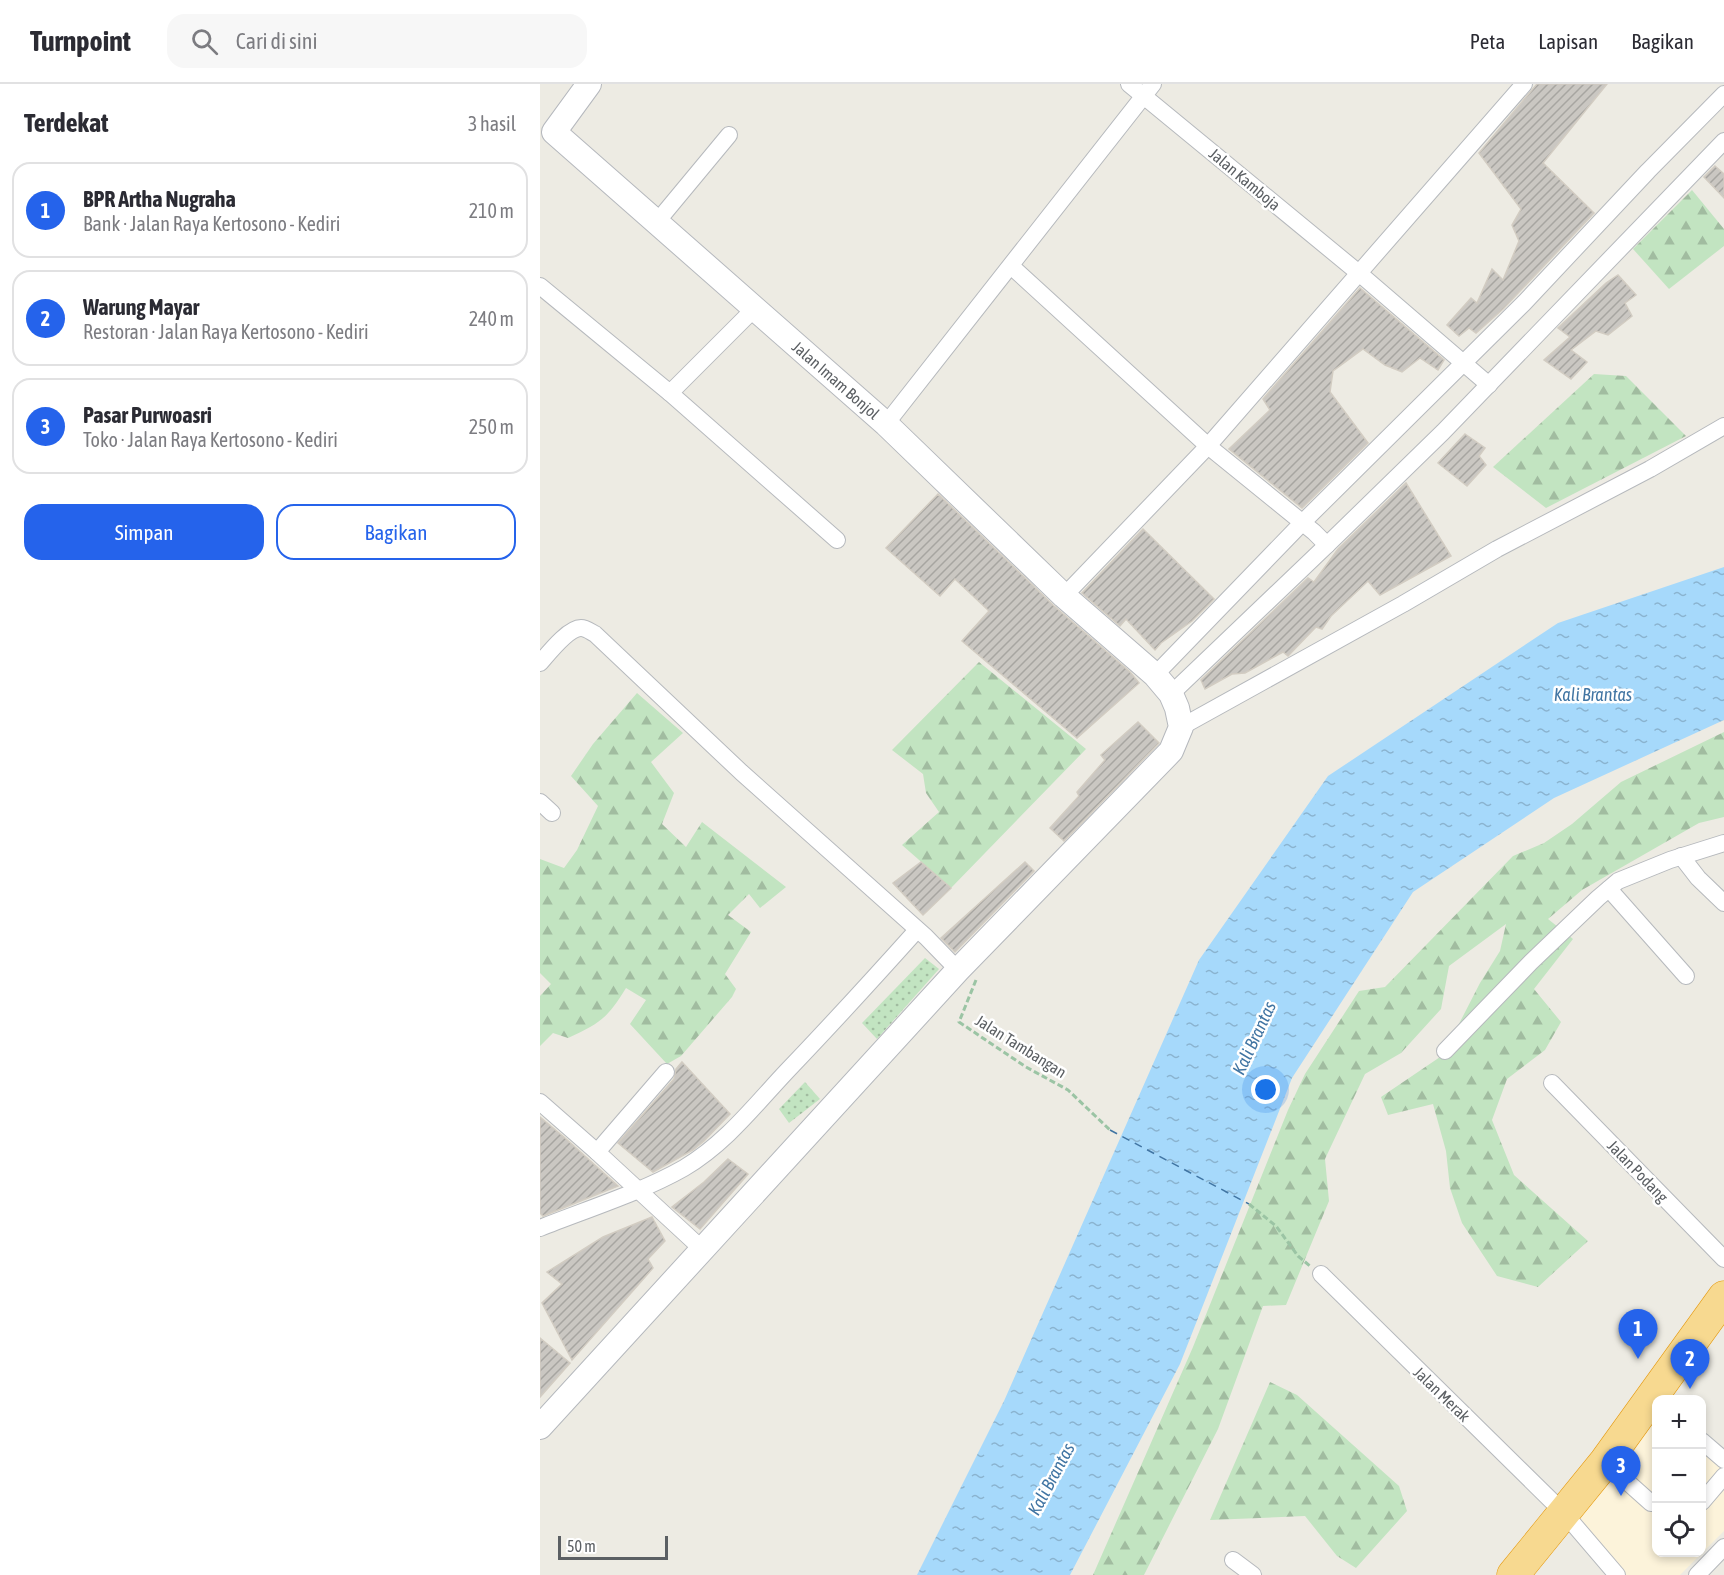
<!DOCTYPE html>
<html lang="id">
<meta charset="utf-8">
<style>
body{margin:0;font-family:"Asap Condensed",sans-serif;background:#f7f7f7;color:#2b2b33}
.controls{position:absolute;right:18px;bottom:18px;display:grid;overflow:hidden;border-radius:12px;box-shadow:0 3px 9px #0003}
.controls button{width:54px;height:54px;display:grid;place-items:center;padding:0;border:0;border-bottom:2px solid #e1e1e2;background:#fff;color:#2b2b33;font:30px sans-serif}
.scale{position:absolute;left:18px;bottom:15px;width:110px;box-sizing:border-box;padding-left:6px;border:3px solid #5b5f63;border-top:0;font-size:16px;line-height:21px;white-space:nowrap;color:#5b5f63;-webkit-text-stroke:4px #fff;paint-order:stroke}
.you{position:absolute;left:726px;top:1006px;width:21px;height:21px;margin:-15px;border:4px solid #fff;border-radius:50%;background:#1a73e8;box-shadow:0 0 0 9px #1a73e833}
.badge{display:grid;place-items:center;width:39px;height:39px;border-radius:50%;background:#2563eb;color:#fff;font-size:20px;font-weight:700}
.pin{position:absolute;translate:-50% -50px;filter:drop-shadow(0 2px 3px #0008)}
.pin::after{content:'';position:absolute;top:32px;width:21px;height:18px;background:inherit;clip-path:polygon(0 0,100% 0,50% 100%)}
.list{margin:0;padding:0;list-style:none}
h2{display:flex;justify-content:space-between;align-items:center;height:78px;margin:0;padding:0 24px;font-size:26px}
h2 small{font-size:20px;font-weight:400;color:#7c7c81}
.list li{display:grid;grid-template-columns:39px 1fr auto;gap:18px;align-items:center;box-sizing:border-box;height:96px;margin:0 12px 12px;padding:0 12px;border:2px solid #e1e1e2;border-radius:18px}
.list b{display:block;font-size:22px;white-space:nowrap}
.list p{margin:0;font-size:20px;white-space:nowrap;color:#7c7c81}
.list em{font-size:20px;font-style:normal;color:#7c7c81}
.actions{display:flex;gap:12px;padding:18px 24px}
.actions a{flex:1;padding:14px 0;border:2px solid #2563eb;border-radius:18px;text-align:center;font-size:21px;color:#2563eb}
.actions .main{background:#2563eb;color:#fff}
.icon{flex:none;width:33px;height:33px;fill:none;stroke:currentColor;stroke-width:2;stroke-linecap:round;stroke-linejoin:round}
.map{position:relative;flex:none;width:1184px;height:1491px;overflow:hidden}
header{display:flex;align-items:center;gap:36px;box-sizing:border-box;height:84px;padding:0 30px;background:#fff;border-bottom:2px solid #e1e1e2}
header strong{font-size:28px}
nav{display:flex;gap:33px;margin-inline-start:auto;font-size:21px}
.search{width:420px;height:54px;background:#f7f7f7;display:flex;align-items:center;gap:15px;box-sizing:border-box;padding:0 21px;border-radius:18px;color:#7c7c81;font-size:22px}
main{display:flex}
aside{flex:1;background:#fff}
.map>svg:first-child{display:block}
.commercial{fill:#fcf3da}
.grass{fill:url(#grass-dots)}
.forest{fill:url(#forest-firs)}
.water{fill:url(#water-ripples)}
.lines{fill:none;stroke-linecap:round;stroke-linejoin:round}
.ferry{stroke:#4175a3;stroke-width:1.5;stroke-dasharray:8 6;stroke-linecap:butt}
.building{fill:url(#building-hatch);stroke:#d2ccc2;stroke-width:1.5}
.street-casing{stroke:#b6b9bd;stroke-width:18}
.secondary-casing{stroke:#b5b8bd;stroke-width:26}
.highway-casing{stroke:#e5980c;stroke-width:33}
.path{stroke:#9bc4a4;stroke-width:3;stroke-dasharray:6 3;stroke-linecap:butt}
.street{stroke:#fff;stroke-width:16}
.secondary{stroke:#fff;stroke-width:24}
.highway{stroke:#f7d990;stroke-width:32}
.labels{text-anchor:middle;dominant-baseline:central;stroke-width:5;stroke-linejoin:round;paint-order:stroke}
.street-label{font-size:16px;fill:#5b5f63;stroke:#fff}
.water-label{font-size:18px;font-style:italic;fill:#4175a3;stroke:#fff}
</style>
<header>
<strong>Turnpoint</strong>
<div class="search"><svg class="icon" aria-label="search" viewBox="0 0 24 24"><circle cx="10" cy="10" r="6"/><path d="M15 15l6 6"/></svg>Cari di sini</div>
<nav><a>Peta</a><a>Lapisan</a><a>Bagikan</a></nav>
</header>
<main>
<aside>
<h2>Terdekat<small>3 hasil</small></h2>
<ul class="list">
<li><span class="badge">1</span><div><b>BPR Artha Nugraha</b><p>Bank · Jalan Raya Kertosono - Kediri</p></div><em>210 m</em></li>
<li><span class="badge">2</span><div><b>Warung Mayar</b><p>Restoran · Jalan Raya Kertosono - Kediri</p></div><em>240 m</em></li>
<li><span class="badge">3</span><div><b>Pasar Purwoasri</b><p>Toko · Jalan Raya Kertosono - Kediri</p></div><em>250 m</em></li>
</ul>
<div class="actions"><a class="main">Simpan</a><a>Bagikan</a></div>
</aside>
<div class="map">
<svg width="1184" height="1491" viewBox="0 0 1184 1491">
<defs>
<pattern id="grass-dots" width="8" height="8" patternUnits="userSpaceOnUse" patternTransform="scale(1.5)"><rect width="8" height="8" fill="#c2e4c1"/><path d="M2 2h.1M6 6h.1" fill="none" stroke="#a1bca0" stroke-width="1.8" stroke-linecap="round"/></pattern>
<pattern id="forest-firs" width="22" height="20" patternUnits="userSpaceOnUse" patternTransform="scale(1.5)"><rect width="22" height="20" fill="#c2e4c1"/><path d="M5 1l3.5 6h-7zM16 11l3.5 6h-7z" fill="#a1bca0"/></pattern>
<pattern id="water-ripples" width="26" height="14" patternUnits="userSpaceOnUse" patternTransform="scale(1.5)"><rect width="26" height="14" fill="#a6d9fb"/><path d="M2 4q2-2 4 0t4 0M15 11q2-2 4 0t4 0" fill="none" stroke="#8ab3cf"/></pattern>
<pattern id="building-hatch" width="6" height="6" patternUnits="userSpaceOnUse" patternTransform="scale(1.5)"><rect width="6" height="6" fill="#cac7c2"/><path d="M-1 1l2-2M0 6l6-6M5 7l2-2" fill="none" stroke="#a7a5a1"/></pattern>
</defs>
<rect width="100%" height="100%" fill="#edebe3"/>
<polygon class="commercial" points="1116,1323 1116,1468 1162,1468 1162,1353 1184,1371 1184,1447 1140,1491 1080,1491 1027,1436"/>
<g class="grass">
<polygon points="385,874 399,885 337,955 322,939"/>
<polygon points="265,998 280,1015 249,1039 239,1025"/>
</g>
<g class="forest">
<polygon points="1152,106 1184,145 1184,162 1129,205 1093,165"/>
<polygon points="1054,290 1086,292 1146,352 1006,424 953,383"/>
<polygon points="439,578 546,665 411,804 362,761 399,728 386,709 383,690 352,666"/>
<path d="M 97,609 L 143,649 L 111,678 L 134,709 L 122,740 L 146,763 L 162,738 L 246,803 L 220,824 L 209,810 L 188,831 L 211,848 L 185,890 L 196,905 L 192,913 L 141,972 L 127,980 L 90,940 L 106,916 L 86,904 C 67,935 60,939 28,954 L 13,949 L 0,962 L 0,912 L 11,900 L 0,889 L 0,775 L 24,784 L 37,766 L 58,722 L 31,692 L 53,660 Z"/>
<polygon points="1184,648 1184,733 1159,739 1042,806 1008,835 1033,855 994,905 1021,938 1005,966 967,995 952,1036 974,1091 1048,1157 998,1203 957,1192 922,1139 910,1104 906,1067 893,1020 848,1031 841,1013 903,971 940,899 960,867 966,840 909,882 901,925 861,969 825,990 785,1075 789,1117 746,1221 723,1222 678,1345 604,1491 553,1491 653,1263 748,1026 765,990 819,907 845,903 973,772 1004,759 1032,740 1081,698"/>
<polygon points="730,1298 757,1311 859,1402 867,1427 816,1484 797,1472 765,1432 670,1436"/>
</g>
<polygon class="water" points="1184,483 1184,636 1014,714 873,808 752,994 640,1280 530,1491 377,1491 464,1317 659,876 788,692 1018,539"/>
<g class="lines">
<polyline class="ferry" points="570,1046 709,1120"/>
</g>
<g class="building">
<polygon points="997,0 1067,0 1003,79 1054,129 963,225 936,249 929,244 919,252 907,241 931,214 937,219 952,185 963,196 979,157 972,141 981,125 939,69"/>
<polygon points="1175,82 1184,90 1184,114 1164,93"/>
<polygon points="1078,191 1096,211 1085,219 1092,232 1068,251 1056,247 1031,266 1047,278 1031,295 1004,276 1030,253 1018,244 1066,199"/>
<polygon points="820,204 904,276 898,286 880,274 862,288 845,281 823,265 793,287 790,308 828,359 762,424 689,365 730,326 723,315"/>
<polygon points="925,350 945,364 939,372 946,381 927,402 898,379"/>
<polygon points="866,399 911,472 840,511 828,497 791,532 782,545 776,543 748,572 743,568 705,589 692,590 665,605 661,596 768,494 774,498 798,465"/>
<polygon points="398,410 514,522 590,588 599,599 537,654 422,557 449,527 415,495 400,512 346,464"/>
<polygon points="603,445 674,515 652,537 621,559 615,566 586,535 580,542 542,509"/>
<polygon points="598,638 619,659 524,757 510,744 539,712 537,708 565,676 561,671"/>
<polygon points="381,778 411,804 383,831 353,799"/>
<polygon points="485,778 494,787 415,868 401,854"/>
<polygon points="142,978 190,1030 164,1057 153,1066 113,1088 78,1059 134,995 136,985"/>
<polygon points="0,1033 25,1054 78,1102 3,1132 0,1129"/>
<polygon points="188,1075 208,1090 160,1145 132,1123 164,1098"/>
<polygon points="112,1133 125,1157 108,1175 113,1184 32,1276 2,1219 22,1200 7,1188 63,1153"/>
<polygon points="0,1254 30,1279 0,1313"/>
</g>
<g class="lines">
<g class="street-casing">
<g id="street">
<polyline points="589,0 820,190 949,301"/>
<polyline points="116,139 189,51"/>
<polyline points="471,182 668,362 774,448 787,461"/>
<polyline points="0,202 130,309 214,225"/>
<polyline points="130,309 297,456"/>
<polyline points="346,340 613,0"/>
<polyline points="524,512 668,362 984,0"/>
<path d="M 0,579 C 8,570 28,544 41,544 C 46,544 51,548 55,550 L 201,688 L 386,853 L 418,886"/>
<polyline points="615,591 762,439 984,219 1108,87 1184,10"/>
<polyline points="631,610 787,461 903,348 1184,57"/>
<polyline points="641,643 863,520 957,465 1110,385 1184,342"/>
<polyline points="0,718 12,729"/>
<polyline points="1141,772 1158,794 1184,819"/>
<polyline points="1069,805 1146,892"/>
<polyline points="905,967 991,878 1058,814 1078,797 1130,776 1184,759"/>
<polyline points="1012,999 1184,1175"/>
<polyline points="0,1018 57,1068 162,1165"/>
<polyline points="57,1068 126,988"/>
<path d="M 0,1144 C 45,1126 102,1108 144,1084 C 186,1059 214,1022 247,987 C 291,941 334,894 377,846"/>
<polyline points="781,1190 1024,1429 1077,1491"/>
<polyline points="1162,1357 1184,1376"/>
<polyline points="1065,1378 1111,1419"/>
<polyline points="1162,1418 1184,1392"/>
<polyline points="693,1476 713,1491"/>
<polyline points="1157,1491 1184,1463"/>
</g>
</g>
<g class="secondary-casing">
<polyline id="secondary" points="0,1343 418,886 631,667 641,643 637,624 631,610 615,591 524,512 346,340 14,48 49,0"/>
</g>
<g class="highway-casing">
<polyline id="highway" points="973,1491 1065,1378 1184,1213"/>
</g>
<g class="path">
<polyline points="436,896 419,938 486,983 528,1006 570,1046"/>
<polyline points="709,1120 736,1142 758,1172 770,1182"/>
</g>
<use href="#street" class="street"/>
<use href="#secondary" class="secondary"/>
<use href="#highway" class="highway"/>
</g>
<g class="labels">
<g class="street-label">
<text transform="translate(705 95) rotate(40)">Jalan Kamboja</text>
<text transform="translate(296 296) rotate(41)">Jalan Imam Bonjol</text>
<text transform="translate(481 962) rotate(32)">Jalan Tambangan</text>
<text transform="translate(1098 1087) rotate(46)">Jalan Podang</text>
<text transform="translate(902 1310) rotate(44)">Jalan Merak</text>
</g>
<g class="water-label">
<text x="1053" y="610">Kali Brantas</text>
<text transform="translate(714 954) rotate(-65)">Kali Brantas</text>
<text transform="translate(511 1395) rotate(-62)">Kali Brantas</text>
</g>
</g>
</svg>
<div class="controls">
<button>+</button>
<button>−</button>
<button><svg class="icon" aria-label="locate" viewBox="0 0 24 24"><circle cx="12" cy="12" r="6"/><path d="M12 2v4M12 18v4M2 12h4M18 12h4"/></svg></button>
</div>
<div class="scale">50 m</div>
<div class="you"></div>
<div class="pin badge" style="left:1098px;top:1275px">1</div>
<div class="pin badge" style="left:1150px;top:1305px">2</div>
<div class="pin badge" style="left:1081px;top:1412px">3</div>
</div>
</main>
